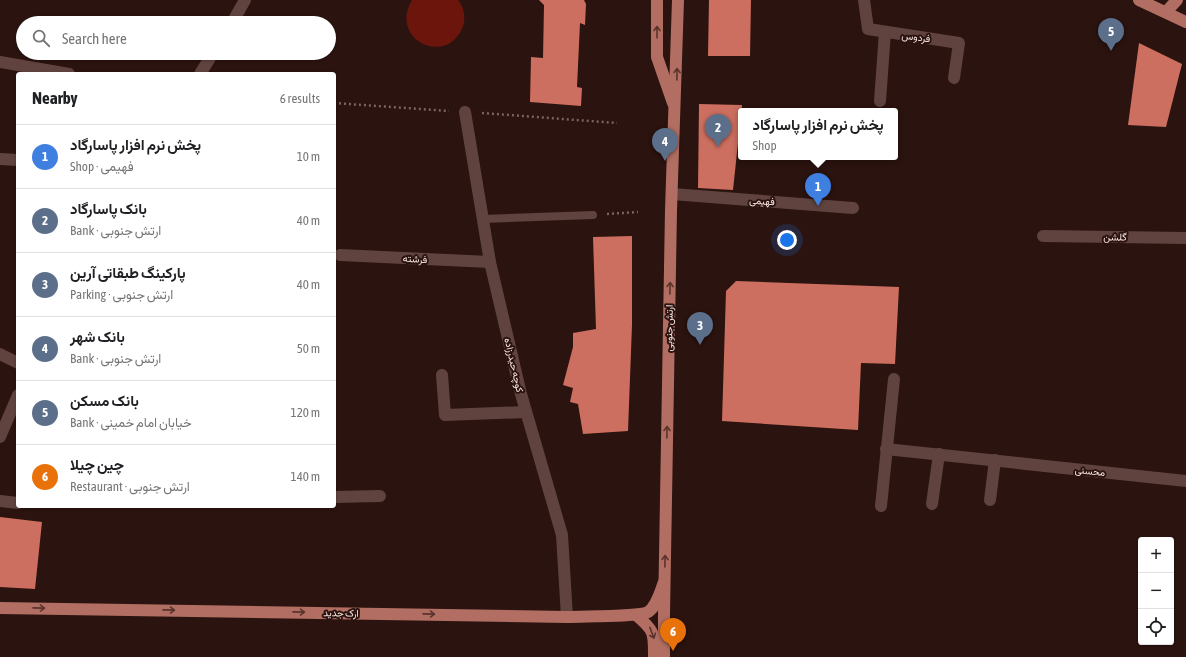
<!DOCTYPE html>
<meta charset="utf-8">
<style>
body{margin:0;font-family:"Asap Condensed",Vazirmatn,sans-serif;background:#f6f6f6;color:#202124}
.controls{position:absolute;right:12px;bottom:12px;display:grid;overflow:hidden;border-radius:4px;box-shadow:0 1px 3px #0004}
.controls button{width:36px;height:36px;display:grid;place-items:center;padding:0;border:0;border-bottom:1px solid #e0e0e0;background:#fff;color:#202124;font:20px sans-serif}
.you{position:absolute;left:787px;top:240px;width:14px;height:14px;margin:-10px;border:3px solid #fff;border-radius:50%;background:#1a73e8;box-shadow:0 0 0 6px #1a73e833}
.badge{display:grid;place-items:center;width:26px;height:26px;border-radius:50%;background:#805954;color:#fff;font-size:13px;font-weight:700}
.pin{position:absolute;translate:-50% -33px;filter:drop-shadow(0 1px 2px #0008)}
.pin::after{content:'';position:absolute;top:21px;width:14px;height:12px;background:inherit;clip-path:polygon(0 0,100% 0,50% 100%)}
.popup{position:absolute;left:738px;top:108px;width:160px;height:52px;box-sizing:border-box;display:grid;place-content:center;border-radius:4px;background:#fff;filter:drop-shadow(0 1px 3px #0005);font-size:13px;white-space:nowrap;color:#757577}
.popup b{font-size:15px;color:#202124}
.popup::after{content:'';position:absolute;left:50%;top:100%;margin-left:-8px;border:8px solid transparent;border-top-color:#fff}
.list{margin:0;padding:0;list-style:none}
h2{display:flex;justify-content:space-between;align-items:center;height:52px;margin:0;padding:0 16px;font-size:17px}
h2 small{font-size:13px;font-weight:400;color:#757577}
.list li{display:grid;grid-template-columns:26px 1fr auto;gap:12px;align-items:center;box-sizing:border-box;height:64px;padding:0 16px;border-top:1px solid #e0e0e0}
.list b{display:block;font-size:15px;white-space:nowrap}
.list p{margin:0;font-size:13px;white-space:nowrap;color:#757577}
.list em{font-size:13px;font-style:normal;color:#757577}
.icon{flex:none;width:22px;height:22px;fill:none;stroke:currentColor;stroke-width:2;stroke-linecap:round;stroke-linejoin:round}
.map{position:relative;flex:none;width:1186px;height:657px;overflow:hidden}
.search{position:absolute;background:#fff;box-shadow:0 1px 3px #0004;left:16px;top:16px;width:320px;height:44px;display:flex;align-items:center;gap:10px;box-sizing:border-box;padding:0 14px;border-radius:22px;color:#757577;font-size:15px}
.panel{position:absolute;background:#fff;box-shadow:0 1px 3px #0004;left:16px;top:72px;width:320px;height:436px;border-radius:4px}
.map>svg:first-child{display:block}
.water{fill:#6c150c}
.building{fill:#cd6f60}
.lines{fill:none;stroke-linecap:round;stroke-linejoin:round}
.path{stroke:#7a6460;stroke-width:2.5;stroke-dasharray:2 3;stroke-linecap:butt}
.service{stroke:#60433e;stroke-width:8}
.minor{stroke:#60433e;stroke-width:12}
.primary{stroke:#b26e62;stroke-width:12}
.oneway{stroke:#5a332c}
.labels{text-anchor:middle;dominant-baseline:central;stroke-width:4;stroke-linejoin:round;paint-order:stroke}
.street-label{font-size:10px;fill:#fceae6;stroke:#2b130f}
</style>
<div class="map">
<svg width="1186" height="657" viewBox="0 0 1186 657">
<rect width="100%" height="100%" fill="#2b130f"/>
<path class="water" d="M 412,0 L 458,0 C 464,7 466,18 463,26 C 448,68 388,40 412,0 Z"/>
<g class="building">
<polygon points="539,0 584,0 586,4 585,25 580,23 577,87 582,88 581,106 530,102 531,57 543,58 544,5"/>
<polygon points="709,0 751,0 750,56 708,56"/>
<polygon points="1139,43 1182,64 1166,127 1128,125"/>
<polygon points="699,104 742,105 733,190 698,188"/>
<polygon points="632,236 632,325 628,431 583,434 578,404 570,402 573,388 563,385 573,347 573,333 596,329 593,237"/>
<polygon points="736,281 899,287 895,364 861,363 858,430 722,421 726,291"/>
<polygon points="0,517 42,522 35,589 0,587"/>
</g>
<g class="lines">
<g class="path">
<polyline points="334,103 449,111"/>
<polyline points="482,113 617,123"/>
<polyline points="607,214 638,212"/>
</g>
<polyline class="service" points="483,219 593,215"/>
<g class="minor">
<polyline points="864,0 868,29 959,43 954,78"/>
<polyline points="232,23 245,0"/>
<polyline points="0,62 69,74"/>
<polyline points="200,74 213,53"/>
<polyline points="880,101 885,32"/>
<polyline points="465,112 490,262 521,394 562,535 567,617"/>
<polyline points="0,159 18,160"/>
<polyline points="672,194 853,208"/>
<polyline points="1043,236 1186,238"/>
<polyline points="340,255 490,262"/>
<polyline points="0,354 18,363"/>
<polyline points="442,375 445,415 526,412"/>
<polyline points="0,437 18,395"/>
<polyline points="886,449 1186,481"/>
<polyline points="334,497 380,496"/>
<polyline points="990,500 995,460"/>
<polyline points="0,501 18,503"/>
<polyline points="932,504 939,454"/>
<polyline points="881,506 894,379"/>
</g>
<g class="primary">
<polyline points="657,0 657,57 673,103"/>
<polyline points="1139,0 1186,22"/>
<polyline points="1166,12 1177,0"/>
<path d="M 0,608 L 567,617 C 581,616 639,617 648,612 C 657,606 660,592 664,582"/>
<path d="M 636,615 C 655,631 654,633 654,657"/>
<polyline points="664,657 664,614 671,210 678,0"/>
</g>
</g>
<defs><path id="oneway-shaft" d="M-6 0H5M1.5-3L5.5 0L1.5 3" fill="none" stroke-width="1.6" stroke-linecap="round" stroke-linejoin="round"/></defs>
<g class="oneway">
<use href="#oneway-shaft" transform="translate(657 32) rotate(-90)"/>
<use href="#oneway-shaft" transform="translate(677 74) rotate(-89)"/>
<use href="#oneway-shaft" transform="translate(670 288) rotate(-89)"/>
<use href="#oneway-shaft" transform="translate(667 432) rotate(-89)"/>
<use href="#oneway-shaft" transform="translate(665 561) rotate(-89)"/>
<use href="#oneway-shaft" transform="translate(39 608) rotate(1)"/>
<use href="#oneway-shaft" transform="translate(169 610) rotate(1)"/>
<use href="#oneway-shaft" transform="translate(299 612) rotate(1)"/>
<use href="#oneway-shaft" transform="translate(429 614) rotate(1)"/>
<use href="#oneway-shaft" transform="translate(652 633) rotate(69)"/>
</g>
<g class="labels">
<g class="street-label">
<text transform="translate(916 37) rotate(8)">فردوس</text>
<text transform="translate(762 201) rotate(4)">فهیمی</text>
<text transform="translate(1115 237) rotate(1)">گلشن</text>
<text transform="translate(415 259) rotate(3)">فرشته</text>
<text transform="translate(669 328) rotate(-89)">ارتش جنوبی</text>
<text transform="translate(514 365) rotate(77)">کوچه حیدرزاده</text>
<text transform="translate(1090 471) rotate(6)">محسنی</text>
<text transform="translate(341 613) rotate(1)">ارک جدید</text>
</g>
</g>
</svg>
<div class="controls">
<button>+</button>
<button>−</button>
<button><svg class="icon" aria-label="locate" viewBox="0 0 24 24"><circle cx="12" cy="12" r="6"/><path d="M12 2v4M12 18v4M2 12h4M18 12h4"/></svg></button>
</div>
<div class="you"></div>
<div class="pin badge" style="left:818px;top:206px;background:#3f7fe0">1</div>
<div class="popup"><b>پخش نرم افزار پاسارگاد</b>Shop</div>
<div class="pin badge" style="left:718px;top:147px;background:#5c6f8a">2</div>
<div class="pin badge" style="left:700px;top:345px;background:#5c6f8a">3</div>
<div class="pin badge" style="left:665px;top:161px;background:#5c6f8a">4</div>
<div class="pin badge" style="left:1111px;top:51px;background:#5c6f8a">5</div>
<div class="pin badge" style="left:673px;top:651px;background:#e8710a">6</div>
<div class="search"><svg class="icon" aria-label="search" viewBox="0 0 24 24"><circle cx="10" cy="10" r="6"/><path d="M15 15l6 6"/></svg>Search here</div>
<section class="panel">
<h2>Nearby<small>6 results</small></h2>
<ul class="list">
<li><span class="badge" style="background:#3f7fe0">1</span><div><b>پخش نرم افزار پاسارگاد</b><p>Shop · فهیمی</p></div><em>10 m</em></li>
<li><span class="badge" style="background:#5c6f8a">2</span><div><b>بانک پاسارگاد</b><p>Bank · ارتش جنوبی</p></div><em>40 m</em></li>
<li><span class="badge" style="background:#5c6f8a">3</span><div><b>پارکینگ طبقاتی آرین</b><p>Parking · ارتش جنوبی</p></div><em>40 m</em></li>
<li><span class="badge" style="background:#5c6f8a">4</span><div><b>بانک شهر</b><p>Bank · ارتش جنوبی</p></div><em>50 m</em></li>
<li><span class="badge" style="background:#5c6f8a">5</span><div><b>بانک مسکن</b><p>Bank · خیابان امام خمینی</p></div><em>120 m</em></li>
<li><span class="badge" style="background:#e8710a">6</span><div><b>چین چیلا</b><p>Restaurant · ارتش جنوبی</p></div><em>140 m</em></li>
</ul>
</section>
</div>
